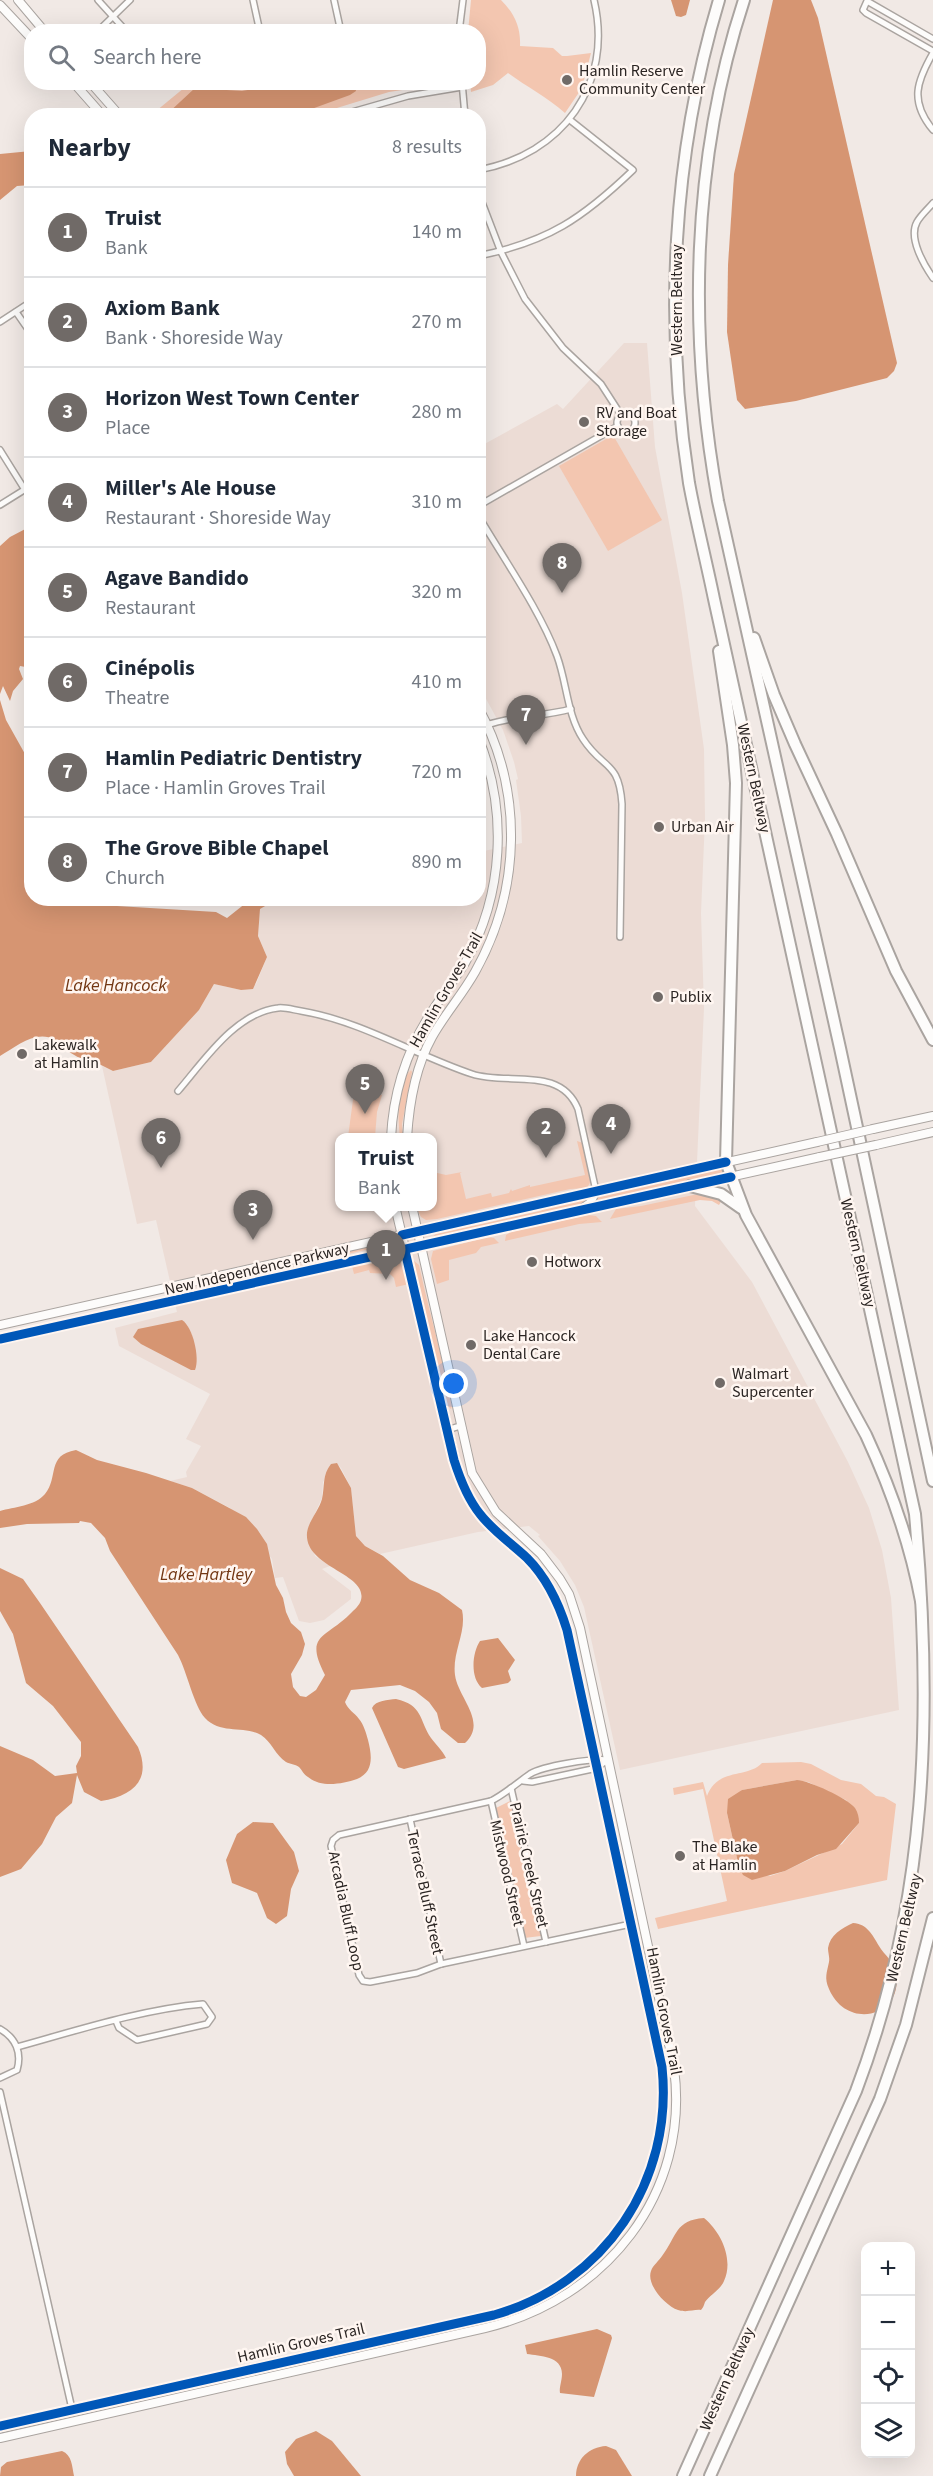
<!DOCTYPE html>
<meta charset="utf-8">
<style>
body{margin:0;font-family:"Source Sans 3",sans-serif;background:#f2f2f3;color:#1f2937}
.controls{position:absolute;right:18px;bottom:18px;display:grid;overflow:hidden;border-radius:12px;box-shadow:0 6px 24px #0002}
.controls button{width:54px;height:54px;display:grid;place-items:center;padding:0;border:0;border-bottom:2px solid #e0e1e3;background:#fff;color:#1f2937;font:30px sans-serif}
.you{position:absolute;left:454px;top:1384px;width:21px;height:21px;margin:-15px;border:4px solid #fff;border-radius:50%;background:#1a73e8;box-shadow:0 0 0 9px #1a73e833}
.badge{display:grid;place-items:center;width:39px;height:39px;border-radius:50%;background:#706a67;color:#fff;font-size:20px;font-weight:700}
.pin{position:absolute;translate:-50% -50px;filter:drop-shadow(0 2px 3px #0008)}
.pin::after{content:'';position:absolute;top:32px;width:21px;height:18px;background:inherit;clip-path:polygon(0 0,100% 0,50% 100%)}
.popup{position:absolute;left:335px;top:1133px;width:102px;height:78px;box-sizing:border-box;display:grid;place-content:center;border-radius:12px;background:#fff;filter:drop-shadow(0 2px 4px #0005);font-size:20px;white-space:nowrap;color:#747a83}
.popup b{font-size:22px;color:#1f2937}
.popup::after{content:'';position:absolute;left:50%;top:100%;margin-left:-12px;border:12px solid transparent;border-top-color:#fff}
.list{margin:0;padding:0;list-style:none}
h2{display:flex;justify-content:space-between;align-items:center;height:78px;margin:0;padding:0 24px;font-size:26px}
h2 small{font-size:20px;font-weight:400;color:#747a83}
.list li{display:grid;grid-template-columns:39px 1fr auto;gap:18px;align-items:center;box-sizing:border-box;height:90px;padding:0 24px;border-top:2px solid #e0e1e3}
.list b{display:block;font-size:22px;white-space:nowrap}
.list p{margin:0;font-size:20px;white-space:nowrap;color:#747a83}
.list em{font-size:20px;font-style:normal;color:#747a83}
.icon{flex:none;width:33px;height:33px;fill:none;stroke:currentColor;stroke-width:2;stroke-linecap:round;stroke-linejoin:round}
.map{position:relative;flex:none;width:933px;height:2476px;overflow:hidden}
.search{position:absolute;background:#fff;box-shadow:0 6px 24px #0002;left:24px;top:24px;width:462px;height:66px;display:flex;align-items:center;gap:15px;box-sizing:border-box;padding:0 21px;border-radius:24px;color:#747a83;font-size:22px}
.panel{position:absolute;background:#fff;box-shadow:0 6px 24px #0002;left:24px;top:108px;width:462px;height:798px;border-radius:24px}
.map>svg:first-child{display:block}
.built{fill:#ecdcd5;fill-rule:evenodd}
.green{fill:#f3c6b0;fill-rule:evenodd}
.water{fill:#d69572}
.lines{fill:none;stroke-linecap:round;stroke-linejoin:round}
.street-casing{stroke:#aaa4a0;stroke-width:8}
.secondary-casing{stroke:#aaa4a0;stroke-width:10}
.highway-casing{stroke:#aaa4a0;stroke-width:14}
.street{stroke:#fdfcfb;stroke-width:5}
.secondary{stroke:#fdfcfb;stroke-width:8}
.highway{stroke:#fdfcfb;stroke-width:10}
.secondary-bridge-casing{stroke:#aaa4a0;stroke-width:10;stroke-linecap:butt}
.secondary-bridge{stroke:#fdfcfb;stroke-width:8}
.cycleway-casing{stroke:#fff6f1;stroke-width:13}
.cycleway{stroke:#0057b8;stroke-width:9}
.poi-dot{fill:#706a67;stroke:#fff6f1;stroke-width:2}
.labels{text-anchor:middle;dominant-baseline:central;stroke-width:5;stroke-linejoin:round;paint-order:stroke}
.poi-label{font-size:16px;fill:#2b2523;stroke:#fff6f1;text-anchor:start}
.street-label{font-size:16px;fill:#2b2523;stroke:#fff6f1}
.water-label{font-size:18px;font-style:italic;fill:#723613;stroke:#fff6f1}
</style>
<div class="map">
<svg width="933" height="2476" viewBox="0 0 933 2476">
<rect width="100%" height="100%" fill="#f1e9e5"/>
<path class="built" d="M 624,343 L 647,343 L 655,447 L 682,593 L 704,749 L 705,819 L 701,913 L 704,1008 L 695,1206 L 752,1282 L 848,1462 L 869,1508 L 882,1550 L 891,1598 L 899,1710 L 620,1770 L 584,1607 L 575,1585 L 560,1561 L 538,1536 L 540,1535 L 529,1526 L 478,1532 L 380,1554 L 365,1546 L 356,1536 L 351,1488 L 341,1468 L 336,1463 L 323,1482 L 322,1498 L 307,1531 L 315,1556 L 330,1566 L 322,1569 L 351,1591 L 351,1599 L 324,1620 L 310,1623 L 299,1621 L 283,1577 L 275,1578 L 272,1559 L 230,1508 L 192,1488 L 170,1481 L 187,1477 L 186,1472 L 201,1446 L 186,1439 L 210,1394 L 119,1346 L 115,1328 L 177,1312 L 156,1220 L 137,1224 L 102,1066 L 113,1071 L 151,1062 L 199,1010 L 214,984 L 241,990 L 256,984 L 267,957 L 258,936 L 260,908 L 277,899 L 405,898 L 417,904 L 445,899 L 478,898 L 479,852 L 522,843 L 521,816 L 516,780 L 518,779 L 514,762 L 503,730 L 479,686 L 479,447 L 557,404 L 563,409 ZM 340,1138 L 432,1138 L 432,1206 L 340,1206 Z"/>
<g class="green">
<path d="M 471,0 L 501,0 C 514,13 521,27 520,46 L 553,48 L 562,56 L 567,56 L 591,53 L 582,88 L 565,113 C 547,97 527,87 508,73 L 493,85 L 471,92 L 470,83 L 478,82 L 478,32 L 468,32 Z"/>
<polygon points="190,83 449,83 389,92 314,115 150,116"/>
<polygon points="613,435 662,520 608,551 559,466"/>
<path d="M 410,1070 L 408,1075 L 411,1070 L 412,1072 L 402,1124 L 403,1137 L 400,1137 C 398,1119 396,1087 410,1070 Z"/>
<polygon points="355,1085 382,1095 377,1112 375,1137 348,1137"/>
<polygon points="577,1141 583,1143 591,1181 587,1188 570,1189 437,1219 426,1220 421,1217 416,1207 432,1206 433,1172 446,1175 462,1172 460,1173 466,1199 491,1193 492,1197 509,1193 511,1189 512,1191 530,1185 530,1187 585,1175"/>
<polygon points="719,1168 723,1168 725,1173 723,1175 592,1205 600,1194"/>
<polygon points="703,1193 723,1198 719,1205 712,1201 700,1200 610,1219 616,1209 641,1206"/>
<polygon points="582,1198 586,1201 584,1204 530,1216 518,1222 433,1240 431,1238 436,1234 540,1211 553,1205"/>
<polygon points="588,1215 596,1216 602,1222 579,1224 505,1241 506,1235 511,1232"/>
<polygon points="488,1237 494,1238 499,1243 481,1247 476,1253 449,1260 449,1280 437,1284 431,1259 433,1251"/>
<polygon points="388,1242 388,1245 324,1259 298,1271 254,1280 255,1277 296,1268 322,1256"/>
<polygon points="392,1257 398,1257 405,1264 409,1284 396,1287 394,1278 390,1274 370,1273 369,1270 354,1274 352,1266"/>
<path d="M 414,1261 L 419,1265 C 429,1312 443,1358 452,1406 L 451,1409 L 448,1406 C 436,1358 423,1312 412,1264 Z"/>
<path d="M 801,1762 L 811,1764 L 841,1780 L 861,1784 L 876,1796 L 884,1797 L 896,1804 L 887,1880 L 658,1929 L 655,1918 L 727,1901 L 703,1789 L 674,1795 L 673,1788 L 703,1782 L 707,1796 C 718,1767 747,1779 762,1763 ZM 797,1780 L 808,1782 L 846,1800 L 859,1823 L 842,1844 L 785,1871 L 770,1876 L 739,1867 L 727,1813 L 742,1790 Z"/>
<polygon points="512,1800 541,1933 541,1936 524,1938 496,1808"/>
</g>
<g class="water">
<polygon points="671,0 690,0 686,15 681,17 676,16"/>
<polygon points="773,0 811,0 818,18 897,363 894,371 887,378 796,401 745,409 737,400 727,332 728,265 734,174"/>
<polygon points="354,82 356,91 350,95 295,115 166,115 195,88 242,91 288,83"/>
<polygon points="31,151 31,185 17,186 0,200 0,154"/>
<polygon points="31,526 31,668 20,666 19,669 23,679 13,691 10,701 3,686 0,694 0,546 10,537"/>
<path d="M 0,700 L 6,720 L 25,754 L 31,795 L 32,898 L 87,899 L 117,906 L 216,912 L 227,918 L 251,899 L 277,899 L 260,909 L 258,936 L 267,957 L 253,989 L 241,990 L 214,984 L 199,1010 L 151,1062 L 113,1071 L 83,1056 L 81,1059 L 54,1043 L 55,1040 C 36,1029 16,1047 0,1056 Z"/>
<path d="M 182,1320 C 193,1327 200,1358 195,1370 L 191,1370 L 141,1344 L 133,1337 L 138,1329 Z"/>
<path d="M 76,1450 L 97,1460 L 146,1473 L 192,1488 L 246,1517 L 257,1529 L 267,1544 L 276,1585 L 283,1598 L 286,1612 L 291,1623 L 301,1632 L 305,1644 L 302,1655 L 291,1674 L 293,1687 L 300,1696 L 306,1697 L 316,1690 L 325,1675 C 304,1634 325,1639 350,1614 C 354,1610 360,1605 361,1600 C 368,1573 304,1568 307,1533 C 308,1522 319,1510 322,1499 C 325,1486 322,1475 331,1464 L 337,1463 L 351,1488 L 356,1536 L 365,1546 L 383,1556 L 410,1580 L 439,1593 L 462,1610 C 467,1632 452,1652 455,1675 C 458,1698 488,1722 465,1743 L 458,1743 L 441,1729 L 437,1713 L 429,1702 L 415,1691 L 400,1685 L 351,1690 L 345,1702 C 348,1710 354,1712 359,1719 C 364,1725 366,1733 368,1740 C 372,1756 374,1772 357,1779 C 342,1784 321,1788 308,1777 C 304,1775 302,1770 299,1767 C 295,1764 290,1764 286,1762 C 276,1756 271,1741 261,1735 C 244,1725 221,1735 205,1718 C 194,1706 187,1672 178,1655 L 110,1551 L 105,1538 L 91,1523 L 80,1521 L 79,1523 L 27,1524 L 0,1528 L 0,1511 C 14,1507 35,1506 45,1494 C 59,1477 46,1455 76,1450 Z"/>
<path d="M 0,1568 L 23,1579 L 40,1603 L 138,1747 C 152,1780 133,1796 101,1801 L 84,1792 L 77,1775 L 72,1803 L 56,1817 L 42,1844 L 21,1869 L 0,1877 L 0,1746 L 33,1760 L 55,1776 L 77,1773 L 76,1766 L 81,1756 L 81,1742 L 53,1706 L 26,1683 L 13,1634 L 0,1611 Z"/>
<path d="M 498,1638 L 515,1660 L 508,1671 L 511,1680 L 508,1683 L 482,1688 C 470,1678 472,1653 480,1641 Z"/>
<path d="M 396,1699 C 423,1705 419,1720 431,1738 C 436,1745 443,1751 446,1758 L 404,1769 L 398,1767 L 372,1708 C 376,1700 388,1700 396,1699 Z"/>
<path d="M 797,1780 C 810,1781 847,1798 855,1808 C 858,1813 859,1817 859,1823 L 836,1849 L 817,1855 L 785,1871 L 752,1880 L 743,1875 L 739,1867 L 727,1813 L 728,1799 L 742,1790 Z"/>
<polygon points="253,1822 273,1823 294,1852 299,1871 291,1889 287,1916 276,1924 267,1918 257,1893 232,1883 226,1860 237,1834"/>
<path d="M 853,1923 C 867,1924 872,1934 879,1946 C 884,1955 895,1962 896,1973 C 904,2017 847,2031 829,1989 C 824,1978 827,1972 829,1962 C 830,1958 828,1953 828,1948 C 830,1935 842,1928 853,1923 Z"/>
<path d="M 704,2218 C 721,2232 734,2259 724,2281 C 720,2290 710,2295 705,2302 C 704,2305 703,2308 701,2310 C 694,2309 687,2313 678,2310 C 666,2306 646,2285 651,2271 C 653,2265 659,2261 662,2256 C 677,2236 675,2220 704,2218 Z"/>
<path d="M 597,2329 L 611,2335 L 612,2338 L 594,2397 L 560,2393 C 559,2387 562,2381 562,2374 C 562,2356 540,2356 527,2354 L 525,2345 Z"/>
<polygon points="316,2431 332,2441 361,2476 294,2476 287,2464 285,2452 296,2439"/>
<path d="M 606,2446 L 616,2450 L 632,2476 L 576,2476 C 576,2459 589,2447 606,2446 Z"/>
<path d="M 62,2451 C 72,2455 72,2466 74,2476 L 0,2476 L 1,2467 L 7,2462 Z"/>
</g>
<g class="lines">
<g class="street-casing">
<g id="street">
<polyline points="98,0 127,32"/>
<polyline points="253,0 260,32"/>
<polyline points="334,0 341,32"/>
<polyline points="97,32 130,0"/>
<polyline points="459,32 463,0"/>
<polyline points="933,39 867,1 863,10 866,13 933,51"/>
<path d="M 933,53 C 917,81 909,101 933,130"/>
<polyline points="462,82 465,116"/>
<polyline points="338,116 408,96 462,87"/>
<path d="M 478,170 C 562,155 614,85 594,0"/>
<polyline points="478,192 501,252 525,299 563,348 601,384 621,415"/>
<path d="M 933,203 C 928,209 921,215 917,222 C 908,238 924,265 933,278"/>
<path d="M 478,256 C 548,242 583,218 633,170 L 570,120"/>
<polyline points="16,312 32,335"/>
<polyline points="0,322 32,301"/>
<circle cx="626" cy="423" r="9"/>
<polyline points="0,450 25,490"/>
<polyline points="0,505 32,485"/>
<polyline points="478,506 618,426"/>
<path d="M 478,515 C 503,558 540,610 557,656 C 567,683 567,715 583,739 C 603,770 619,760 622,804 L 620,937"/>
<path d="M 478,728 C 508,716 541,717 571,709"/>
<path d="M 178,1091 C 204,1061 235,1013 278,1008 C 285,1007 294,1010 301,1011 C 361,1021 415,1055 472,1074 C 508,1086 560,1065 578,1109 L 596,1191"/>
<polyline points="447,1430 460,1426"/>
<path d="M 608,1760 C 592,1758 543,1766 530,1774 C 517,1783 505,1794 491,1801 L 339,1835 L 333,1840 L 331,1846 L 359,1975 L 363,1981 L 370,1982 L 417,1973 L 441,1964 L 631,1924"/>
<polyline points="523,1781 532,1782 597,1768 607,1760"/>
<polyline points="511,1788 546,1942"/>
<polyline points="491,1801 524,1946"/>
<polyline points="410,1819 441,1964"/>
<path d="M 0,2029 C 16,2038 22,2053 17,2070 L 0,2078"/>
<path d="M 17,2047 C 75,2031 143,2009 203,2004 L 212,2017 L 207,2024 L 137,2040 L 119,2028 L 116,2021"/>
<polyline points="0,2092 72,2409"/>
</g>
</g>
<g class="secondary-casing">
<g id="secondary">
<polyline points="18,0 45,32"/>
<polyline points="0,5 32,39"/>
<polyline points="73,82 103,116"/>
<polyline points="90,82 120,116"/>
<polyline points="873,1129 933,1116"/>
<path d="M 391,1138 C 393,1095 406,1053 429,1016 C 440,998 454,981 465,963 C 504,894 508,810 478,737"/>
<path d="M 407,1138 C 409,1104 416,1066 432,1037 C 445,1014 462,995 475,972 C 521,890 524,791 478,707"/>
<polyline points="876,1145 933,1132"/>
<polyline points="580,1210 590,1203 596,1191"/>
<polyline points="0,1325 817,1142"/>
<polyline points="0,1339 820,1157"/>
<path d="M 0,2426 L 494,2315 C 604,2284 674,2181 662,2067 L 567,1630 C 559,1605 548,1582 530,1562 C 520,1551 508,1544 498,1534 C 479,1517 467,1496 458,1472 L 395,1206"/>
<path d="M 0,2438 L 485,2328 C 605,2300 691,2193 674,2068 L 580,1628 L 569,1594 L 560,1579 L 541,1554 L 496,1512 L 472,1473 L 412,1206"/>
</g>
</g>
<g class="highway-casing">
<g id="highway">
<path d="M 744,0 C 691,161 688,336 718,501 L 840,1048 L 933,1481"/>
<polyline points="754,638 774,695 795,744 837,834 896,971 933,1040"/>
<path d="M 719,651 L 733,745 L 736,783 L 726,1162 L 746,1215 L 866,1435 C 891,1489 910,1542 921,1601"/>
<polyline points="690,1186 721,1194 741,1208"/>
<path d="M 683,2476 L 856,2091 C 928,1901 933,1714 915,1514 L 714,599 C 706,560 696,521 689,483 C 664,322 672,156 719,0"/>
<polyline points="710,2476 880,2099 906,2025 933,1918"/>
</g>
</g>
<use href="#street" class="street"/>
<use href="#secondary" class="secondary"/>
<use href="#highway" class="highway"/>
<g class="secondary-bridge-casing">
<g id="secondary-bridge">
<polyline points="817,1142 873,1129"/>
<polyline points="820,1157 876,1145"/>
</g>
</g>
<use href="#secondary-bridge" class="secondary-bridge"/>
<g class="cycleway-casing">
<g id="cycleway">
<polyline points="402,1235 726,1162"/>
<polyline points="0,1339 731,1177"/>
<path d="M 0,2426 L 494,2315 C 604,2284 674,2181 662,2067 L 567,1630 C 559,1604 547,1578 527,1558 C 511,1543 493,1531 480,1514 C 467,1498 460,1479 454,1460 L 405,1251"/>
</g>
</g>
<use href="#cycleway" class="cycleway"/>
</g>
<g class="poi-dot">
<circle cx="567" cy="80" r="6"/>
<circle cx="584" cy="422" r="6"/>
<circle cx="659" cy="827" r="6"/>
<circle cx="658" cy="997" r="6"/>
<circle cx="22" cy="1054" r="6"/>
<circle cx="532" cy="1262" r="6"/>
<circle cx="471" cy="1345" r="6"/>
<circle cx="720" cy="1383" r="6"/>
<circle cx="680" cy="1856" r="6"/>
</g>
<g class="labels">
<g class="poi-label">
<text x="579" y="71">Hamlin Reserve<tspan x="579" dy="18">Community Center</tspan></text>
<text x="596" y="413">RV and Boat<tspan x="596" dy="18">Storage</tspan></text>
<text x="671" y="827">Urban Air</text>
<text x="670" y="997">Publix</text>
<text x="34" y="1045">Lakewalk<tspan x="34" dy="18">at Hamlin</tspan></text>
<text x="544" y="1262">Hotworx</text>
<text x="483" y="1336">Lake Hancock<tspan x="483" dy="18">Dental Care</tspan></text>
<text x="732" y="1374">Walmart<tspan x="732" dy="18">Supercenter</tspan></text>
<text x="692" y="1847">The Blake<tspan x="692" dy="18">at Hamlin</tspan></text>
</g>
<g class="street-label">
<text transform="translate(677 300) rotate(-90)">Western Beltway</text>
<text transform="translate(754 778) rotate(78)">Western Beltway</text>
<text transform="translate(446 990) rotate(-60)">Hamlin Groves Trail</text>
<text transform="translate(858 1253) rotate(77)">Western Beltway</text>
<text transform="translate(257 1269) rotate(-13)">New Independence Parkway</text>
<text transform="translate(529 1865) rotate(77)">Prairie Creek Street</text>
<text transform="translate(507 1873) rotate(77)">Mistwood Street</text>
<text transform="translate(425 1892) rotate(78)">Terrace Bluff Street</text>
<text transform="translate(346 1911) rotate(78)">Arcadia Bluff Loop</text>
<text transform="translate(904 1928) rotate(-77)">Western Beltway</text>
<text transform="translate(664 2011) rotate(79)">Hamlin Groves Trail</text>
<text transform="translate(301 2343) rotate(-13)">Hamlin Groves Trail</text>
<text transform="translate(727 2379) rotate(-66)">Western Beltway</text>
</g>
<g class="water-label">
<text x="116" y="985">Lake Hancock</text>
<text x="206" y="1574">Lake Hartley</text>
</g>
</g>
</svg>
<div class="controls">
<button>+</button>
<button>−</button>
<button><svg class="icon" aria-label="locate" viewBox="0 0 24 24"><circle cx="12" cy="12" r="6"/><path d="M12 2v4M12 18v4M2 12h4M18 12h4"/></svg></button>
<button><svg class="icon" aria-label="layers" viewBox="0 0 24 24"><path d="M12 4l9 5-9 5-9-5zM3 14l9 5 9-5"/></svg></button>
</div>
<div class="you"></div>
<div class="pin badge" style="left:386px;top:1280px">1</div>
<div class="popup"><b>Truist</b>Bank</div>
<div class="pin badge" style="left:546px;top:1158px">2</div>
<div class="pin badge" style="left:253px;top:1240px">3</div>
<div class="pin badge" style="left:611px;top:1154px">4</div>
<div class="pin badge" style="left:365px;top:1114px">5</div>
<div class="pin badge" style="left:161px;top:1168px">6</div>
<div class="pin badge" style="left:526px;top:745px">7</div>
<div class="pin badge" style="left:562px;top:593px">8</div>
<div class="search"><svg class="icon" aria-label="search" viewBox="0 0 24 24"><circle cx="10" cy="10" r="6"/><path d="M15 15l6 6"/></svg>Search here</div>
<section class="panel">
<h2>Nearby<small>8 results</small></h2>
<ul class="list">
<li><span class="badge">1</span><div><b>Truist</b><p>Bank</p></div><em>140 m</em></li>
<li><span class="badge">2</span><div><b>Axiom Bank</b><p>Bank · Shoreside Way</p></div><em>270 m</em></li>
<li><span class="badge">3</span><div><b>Horizon West Town Center</b><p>Place</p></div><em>280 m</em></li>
<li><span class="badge">4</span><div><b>Miller's Ale House</b><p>Restaurant · Shoreside Way</p></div><em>310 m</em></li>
<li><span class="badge">5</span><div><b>Agave Bandido</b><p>Restaurant</p></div><em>320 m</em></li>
<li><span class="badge">6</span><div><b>Cinépolis</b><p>Theatre</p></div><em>410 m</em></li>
<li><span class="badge">7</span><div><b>Hamlin Pediatric Dentistry</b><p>Place · Hamlin Groves Trail</p></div><em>720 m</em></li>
<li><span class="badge">8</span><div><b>The Grove Bible Chapel</b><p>Church</p></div><em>890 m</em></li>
</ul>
</section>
</div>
